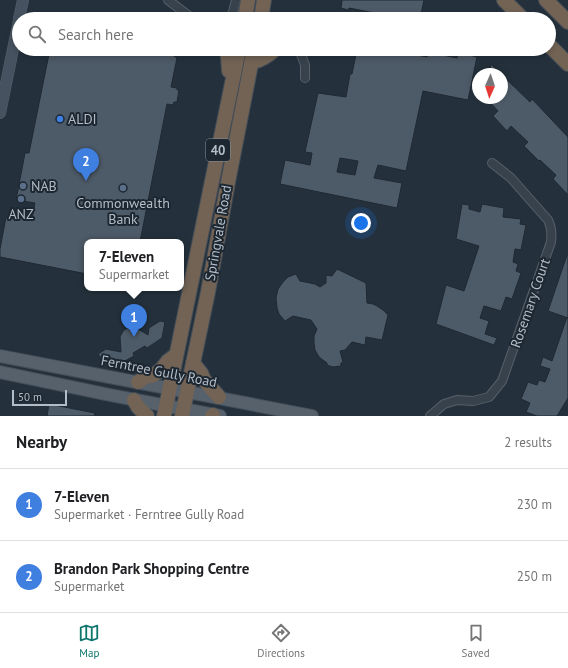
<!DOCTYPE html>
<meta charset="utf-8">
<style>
body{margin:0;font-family:"PT Sans",sans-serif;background:#f6f6f6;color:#202124}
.compass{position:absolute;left:472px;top:68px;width:36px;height:36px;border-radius:50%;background:#fff;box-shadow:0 2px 6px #0003;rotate:183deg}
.scale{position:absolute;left:12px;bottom:10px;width:55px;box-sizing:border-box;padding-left:4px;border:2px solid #b3bdc8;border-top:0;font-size:11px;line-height:14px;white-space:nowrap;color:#b3bdc8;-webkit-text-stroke:3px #1d2731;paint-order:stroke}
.you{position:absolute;left:361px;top:223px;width:14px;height:14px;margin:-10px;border:3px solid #fff;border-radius:50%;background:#1a73e8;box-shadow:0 0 0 6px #1a73e833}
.badge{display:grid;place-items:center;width:26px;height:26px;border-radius:50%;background:#0f766e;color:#fff;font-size:13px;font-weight:700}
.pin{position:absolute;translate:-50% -33px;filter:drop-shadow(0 1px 2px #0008)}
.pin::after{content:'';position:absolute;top:21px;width:14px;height:12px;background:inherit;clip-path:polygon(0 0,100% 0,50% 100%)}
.popup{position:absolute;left:84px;top:239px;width:100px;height:52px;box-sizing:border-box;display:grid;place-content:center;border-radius:8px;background:#fff;filter:drop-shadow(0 1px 3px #0005);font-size:13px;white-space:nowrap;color:#757577}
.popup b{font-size:15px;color:#202124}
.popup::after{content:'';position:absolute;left:50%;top:100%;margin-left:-8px;border:8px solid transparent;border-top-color:#fff}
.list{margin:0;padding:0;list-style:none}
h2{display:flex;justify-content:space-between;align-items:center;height:52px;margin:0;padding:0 16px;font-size:17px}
h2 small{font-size:13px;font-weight:400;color:#757577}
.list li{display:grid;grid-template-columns:26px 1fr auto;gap:12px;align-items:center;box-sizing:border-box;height:72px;padding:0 16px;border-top:1px solid #e0e0e0}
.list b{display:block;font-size:15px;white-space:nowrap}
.list p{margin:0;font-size:13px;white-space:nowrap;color:#757577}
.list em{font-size:13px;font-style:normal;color:#757577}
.icon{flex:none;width:22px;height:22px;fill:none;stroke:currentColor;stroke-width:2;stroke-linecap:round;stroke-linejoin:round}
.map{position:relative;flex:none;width:568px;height:416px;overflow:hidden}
.search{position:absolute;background:#fff;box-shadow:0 2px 6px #0003;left:12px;right:12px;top:12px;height:44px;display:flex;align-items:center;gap:10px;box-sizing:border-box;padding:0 14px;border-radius:22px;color:#757577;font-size:15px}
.sheet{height:196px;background:#fff}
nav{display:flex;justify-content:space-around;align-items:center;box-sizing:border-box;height:56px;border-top:1px solid #e0e0e0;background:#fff;font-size:11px;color:#757577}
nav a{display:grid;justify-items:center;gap:2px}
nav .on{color:#0f766e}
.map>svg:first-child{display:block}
.building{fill:#4d5a67;stroke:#1f2933;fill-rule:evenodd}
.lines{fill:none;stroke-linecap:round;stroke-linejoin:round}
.street-casing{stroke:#56606a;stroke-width:10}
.secondary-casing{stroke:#56606a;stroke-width:12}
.primary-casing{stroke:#444e58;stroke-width:14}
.highway-casing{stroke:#434d57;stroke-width:16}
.street{stroke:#38424c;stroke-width:8}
.secondary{stroke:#46525f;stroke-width:11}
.primary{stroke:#56616c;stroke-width:12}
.highway{stroke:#726355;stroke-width:14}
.shop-dot{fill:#3f7fe0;stroke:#1d2731;stroke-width:1.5}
.service-dot{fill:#5c6f8a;stroke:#1d2731;stroke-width:1.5}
.labels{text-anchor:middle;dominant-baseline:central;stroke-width:4;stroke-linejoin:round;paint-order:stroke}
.shield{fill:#1d2731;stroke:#86909b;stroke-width:1}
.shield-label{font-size:13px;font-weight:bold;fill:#b3bdc8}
.poi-label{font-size:14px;fill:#b3bdc8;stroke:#1d2731;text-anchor:start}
.street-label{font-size:14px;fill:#b3bdc8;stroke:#1d2731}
</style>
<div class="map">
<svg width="568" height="416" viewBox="0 0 568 416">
<rect width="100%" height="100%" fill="#24313c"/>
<g class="building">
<polygon points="342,0 424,0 420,19 406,19 349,8 348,10 341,8"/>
<polygon points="50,49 164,49 177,58 171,87 177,88 177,90 179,90 177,102 174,102 173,105 167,104 140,242 87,242 87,274 0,257 0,249 6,217 15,219 16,216 32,219 35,203 16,200 25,153 29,153"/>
<path d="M 357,49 L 387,49 L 427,57 L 428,52 L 457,58 L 458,52 L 477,57 L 468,100 L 423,91 L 406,171 L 378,165 L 374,178 L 402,183 L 397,208 L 280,184 L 285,160 L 310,165 L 312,153 L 305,152 L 318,93 L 346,97 L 350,74 L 352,74 ZM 340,158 L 358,161 L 355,175 L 337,172 Z"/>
<polygon points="491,64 501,74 489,74"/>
<polygon points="502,75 530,102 532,99 568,137 568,195 553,179 556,175 540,160 539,161 524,146 528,142 511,126 507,131 493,116 498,111 486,98 502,98"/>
<polygon points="462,204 469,205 469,209 480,212 482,204 504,208 503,217 521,219 520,224 526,225 521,250 515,249 513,262 518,264 516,271 521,273 512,299 506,297 501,311 484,306 480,318 489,321 485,334 497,338 494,345 436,324 446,285 464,291 479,246 456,239"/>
<polygon points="567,255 568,255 568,398 557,416 537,416 526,412 530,403 521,399 528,382 537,385 539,380 545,382 550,369 540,366 543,357 552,361 567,317 568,318 548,311"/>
<polygon points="337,269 366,283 367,303 373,304 377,306 383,310 388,315 382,340 366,337 365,345 352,342 345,350 340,351 343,362 341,363 341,366 333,367 327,365 327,363 319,357 315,350 314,343 314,336 317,329 311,320 293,316 285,321 279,314 277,308 276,298 278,289 283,282 288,277 296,274 300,281 315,284 320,287 326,283 326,275 332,276"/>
<polygon points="160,321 165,322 162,338 147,348 145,346 133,353 134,356 123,362 101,358 98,354 106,349 121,352 120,337 123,331 129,327 135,327 148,335 149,328"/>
<polygon points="49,404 95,413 94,416 47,416"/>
</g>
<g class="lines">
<g class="street-casing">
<g id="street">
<polyline points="168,0 193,19"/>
<polyline points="229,19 233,12 236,0"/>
<polyline points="299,49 305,65 305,78"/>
<path d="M 430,416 L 444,404 L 457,400 L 473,401 L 489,397 L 502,381 L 551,242 C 552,234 552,228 548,220 L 511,178 L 492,163"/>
</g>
</g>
<g class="secondary-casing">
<g id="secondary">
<polyline points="19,19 23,0"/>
<polyline points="0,113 19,20"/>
</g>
</g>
<g class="primary-casing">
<g id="primary">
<polyline points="0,356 312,416"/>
<polyline points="0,372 110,395 220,416"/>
</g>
</g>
<g class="highway-casing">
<g id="highway">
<polyline points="504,0 523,19"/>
<polyline points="546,0 568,22"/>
<polyline points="245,19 248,0"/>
<polyline points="261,19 264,0"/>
<polyline points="549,45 568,64"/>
<polyline points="226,49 228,57 229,71"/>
<path d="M 252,62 C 260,61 269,55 274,50"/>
<polyline points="193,363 201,373 204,380 219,397"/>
<polyline points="138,382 147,376 152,376 161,370 168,361 176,355"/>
<polyline points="134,400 138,407 147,416"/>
<polyline points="164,416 239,49"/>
<polyline points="182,416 208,292 229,177 254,49"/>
<polyline points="212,416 213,415"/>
</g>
</g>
<use href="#street" class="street"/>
<use href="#secondary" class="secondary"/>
<use href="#primary" class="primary"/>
<use href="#highway" class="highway"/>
</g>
<circle class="shop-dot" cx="60" cy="119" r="4"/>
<g class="service-dot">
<circle cx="23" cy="186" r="4"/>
<circle cx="123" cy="188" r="4"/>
<circle cx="21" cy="199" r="4"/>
</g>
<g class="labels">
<rect class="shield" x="206" y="139" width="24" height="22" rx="3"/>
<g class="shield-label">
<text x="218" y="150">40</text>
</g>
<g class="poi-label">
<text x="68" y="119">ALDI</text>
<text x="31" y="186">NAB</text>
<text x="123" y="203" text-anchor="middle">Commonwealth<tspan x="123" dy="16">Bank</tspan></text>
<text x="21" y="214" text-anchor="middle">ANZ</text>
</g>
<g class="street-label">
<text transform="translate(218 233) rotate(-80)">Springvale Road</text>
<text transform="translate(530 303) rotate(-71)">Rosemary Court</text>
<text transform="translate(159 371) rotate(11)">Ferntree Gully Road</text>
</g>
</g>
</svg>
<svg class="compass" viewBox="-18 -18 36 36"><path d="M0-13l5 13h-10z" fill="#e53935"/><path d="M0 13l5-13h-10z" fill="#757577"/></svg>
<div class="scale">50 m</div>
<div class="you"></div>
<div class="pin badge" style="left:134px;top:337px;background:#3f7fe0">1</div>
<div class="popup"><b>7-Eleven</b>Supermarket</div>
<div class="pin badge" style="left:86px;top:181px;background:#3f7fe0">2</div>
<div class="search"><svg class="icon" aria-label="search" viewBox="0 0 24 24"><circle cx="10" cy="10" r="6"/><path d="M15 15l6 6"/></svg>Search here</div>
</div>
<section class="sheet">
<h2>Nearby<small>2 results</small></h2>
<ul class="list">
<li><span class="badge" style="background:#3f7fe0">1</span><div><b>7-Eleven</b><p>Supermarket · Ferntree Gully Road</p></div><em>230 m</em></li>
<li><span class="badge" style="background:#3f7fe0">2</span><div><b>Brandon Park Shopping Centre</b><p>Supermarket</p></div><em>250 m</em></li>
</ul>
</section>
<nav>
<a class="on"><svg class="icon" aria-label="map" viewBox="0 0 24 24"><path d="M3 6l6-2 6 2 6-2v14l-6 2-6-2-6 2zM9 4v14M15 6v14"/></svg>Map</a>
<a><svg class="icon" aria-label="directions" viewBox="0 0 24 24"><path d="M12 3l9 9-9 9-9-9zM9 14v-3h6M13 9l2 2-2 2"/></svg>Directions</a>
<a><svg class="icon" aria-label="saved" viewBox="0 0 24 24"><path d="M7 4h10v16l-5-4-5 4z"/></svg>Saved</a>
</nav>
